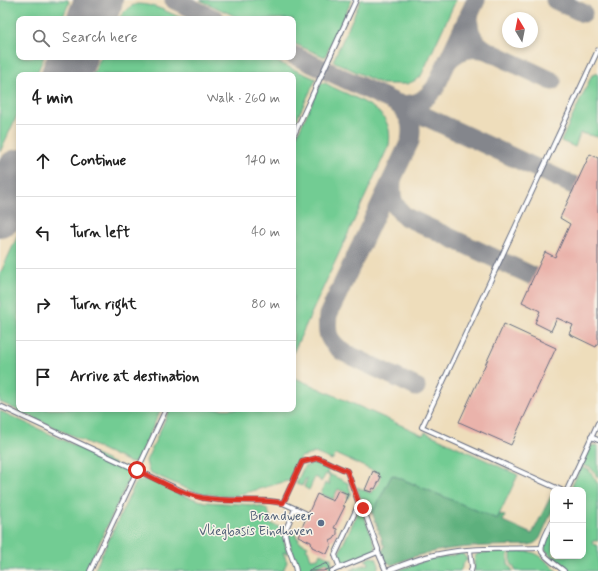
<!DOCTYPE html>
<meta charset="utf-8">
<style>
body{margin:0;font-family:Mynerve,sans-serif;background:#f2f2f2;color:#222}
.controls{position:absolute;right:12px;bottom:12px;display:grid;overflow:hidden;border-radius:8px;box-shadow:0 2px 6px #0003}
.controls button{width:36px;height:36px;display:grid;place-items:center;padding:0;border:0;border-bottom:1px solid #e0e0e0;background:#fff;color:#222;font:20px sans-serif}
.compass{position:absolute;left:502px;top:12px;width:36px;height:36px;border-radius:50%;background:#fff;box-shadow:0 2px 6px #0003;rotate:350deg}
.stop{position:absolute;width:12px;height:12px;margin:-9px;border:3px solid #d93025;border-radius:50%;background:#fff}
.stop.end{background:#d93025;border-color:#fff;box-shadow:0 1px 4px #0008}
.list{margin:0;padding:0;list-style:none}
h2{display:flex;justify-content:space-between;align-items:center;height:52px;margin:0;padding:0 16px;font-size:17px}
h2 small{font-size:13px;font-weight:400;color:#767676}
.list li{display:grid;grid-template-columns:26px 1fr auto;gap:12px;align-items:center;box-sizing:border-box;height:72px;padding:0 16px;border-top:1px solid #e0e0e0}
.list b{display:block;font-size:15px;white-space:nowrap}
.list em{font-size:13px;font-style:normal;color:#767676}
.icon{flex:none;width:22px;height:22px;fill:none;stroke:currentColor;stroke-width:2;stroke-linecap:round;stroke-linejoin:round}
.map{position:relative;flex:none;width:598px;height:571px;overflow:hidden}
.search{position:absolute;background:#fff;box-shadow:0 2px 6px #0003;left:16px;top:16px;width:280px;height:44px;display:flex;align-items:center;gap:10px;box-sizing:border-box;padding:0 14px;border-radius:8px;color:#767676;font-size:15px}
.panel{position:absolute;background:#fff;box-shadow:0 2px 6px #0003;left:16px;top:72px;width:280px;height:340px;border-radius:8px}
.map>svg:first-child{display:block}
.green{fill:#72cc93;stroke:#467e78}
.forest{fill:#5db07d;stroke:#3c706e}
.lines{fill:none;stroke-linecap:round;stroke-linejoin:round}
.taxiway{stroke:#84868c;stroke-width:19}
.runway{stroke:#84868c;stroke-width:48}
.building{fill:#eab3ab}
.service-casing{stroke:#656c7f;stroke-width:6}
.service{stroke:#fff;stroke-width:4}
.route{stroke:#d93025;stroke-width:5}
.service-dot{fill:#5c6f8a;stroke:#f7f3e8;stroke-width:1.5}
.labels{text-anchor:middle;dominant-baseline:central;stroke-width:3;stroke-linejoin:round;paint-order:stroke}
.service-label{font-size:13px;fill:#4e5e75;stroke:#f7f3e8;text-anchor:end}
</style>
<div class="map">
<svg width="598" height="571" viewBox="0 0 598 571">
<rect width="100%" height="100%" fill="#f7f3e8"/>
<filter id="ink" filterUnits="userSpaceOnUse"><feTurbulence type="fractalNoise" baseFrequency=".025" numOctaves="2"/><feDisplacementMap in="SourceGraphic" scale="8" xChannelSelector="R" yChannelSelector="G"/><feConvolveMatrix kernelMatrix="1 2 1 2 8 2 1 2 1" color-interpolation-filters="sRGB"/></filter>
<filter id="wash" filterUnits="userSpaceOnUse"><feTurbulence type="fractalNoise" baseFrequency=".012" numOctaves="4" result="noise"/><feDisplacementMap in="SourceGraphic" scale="16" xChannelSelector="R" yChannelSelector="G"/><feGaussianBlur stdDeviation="0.9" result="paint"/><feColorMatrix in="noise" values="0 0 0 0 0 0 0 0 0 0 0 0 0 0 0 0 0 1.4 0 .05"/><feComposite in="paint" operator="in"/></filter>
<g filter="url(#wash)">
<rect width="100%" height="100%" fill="#edb"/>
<g class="green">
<polygon points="0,0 68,0 69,3 62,19 19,19 19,57 44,57 36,75 19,75 19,111 0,152"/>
<polygon points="200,0 352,0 325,57 293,43 293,19 241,19"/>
<polygon points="361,0 456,0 421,76 414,81 407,84 382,84 333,61"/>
<path d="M 137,4 C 154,4 168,12 183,19 L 119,19 C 123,12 129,6 137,4 Z"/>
<polygon points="101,57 266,57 316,79 293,127 293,75 93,75"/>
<polygon points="598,73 598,137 580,133 575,147 561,141 592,75"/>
<path d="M 321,83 L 325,83 C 335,89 346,93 356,98 C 378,109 393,119 389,145 L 293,353 L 293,144 Z"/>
<polygon points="19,233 19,409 161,409 138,460 131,463 0,402 0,274"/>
<polygon points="293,377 423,435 425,432 518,475 497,519 392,475 373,512 370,511 371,509 369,508 370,505 367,504 369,501 360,497 357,487 371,493 380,474 336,454 332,460 315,453 301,457 289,481 287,481 234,496 221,496 197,492 185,488 149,472 146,461 170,409 293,409"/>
<polygon points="0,411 128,470 130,477 86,571 0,571"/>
<polygon points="595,445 598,446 598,478 591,468 582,465 591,446"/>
<polygon points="318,462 329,467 327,473 348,483 351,493 348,499 347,498 348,494 338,489 333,499 321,494 325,483 329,485 330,482 328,481 330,476 326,474 321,482 319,479 315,477 309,490 304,487 307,479 305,479 302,486 296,484 304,467"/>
<polygon points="581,467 589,470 598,484 598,541 593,541 592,543 598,546 598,571 568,571 545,550 545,543 553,527 553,556 583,556 583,490 570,490"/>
<polygon points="148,479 178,494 205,502 239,504 252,505 266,508 269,513 272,524 282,528 283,537 288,554 283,552 287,562 283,571 94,571 136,482 143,480"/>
<polygon points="358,512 360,512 363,513 375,545 375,550 373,552 346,563 343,564 339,562 338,555"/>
<polygon points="289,531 296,535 296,537 299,539 298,541 308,546 306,549 308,550 311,559 318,558 320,553 331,558 331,560 334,568 330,570 327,563 314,568 315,571 299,571 288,539 287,534"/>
<path d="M 508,552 L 508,564 L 513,571 L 474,571 C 475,563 472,559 478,553 Z"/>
<path d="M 511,552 C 517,552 524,551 531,552 C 541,554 550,565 557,571 L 516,571 L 511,563 Z"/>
<polygon points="462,553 468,560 465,561 460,571 448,571 445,570 444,571 396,571 430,559 451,556"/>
<polygon points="371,557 376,558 379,565 376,571 350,571 351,569 353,570 355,567 357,568 358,566 360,567 361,565 364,566 365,564 368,565 369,562 365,560"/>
</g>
<path class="forest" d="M 392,475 L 497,519 L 500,514 L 505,516 L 503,521 L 532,534 L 553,492 L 553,509 L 540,538 C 537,542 534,544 529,545 C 494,546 459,545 424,554 C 414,556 403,561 392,565 L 385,561 L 382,552 L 385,545 L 382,544 L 383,541 L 381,540 L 382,538 L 380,536 L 381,534 L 378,533 L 380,530 L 377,529 L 378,526 L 376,525 L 377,523 L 374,521 L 375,519 L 373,517 L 374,515 L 372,514 Z"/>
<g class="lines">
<g class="taxiway">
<polyline points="174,0 215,19"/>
<polyline points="555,0 583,13"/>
<polyline points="486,50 552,81"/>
<polyline points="293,55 575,186"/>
<path d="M 447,62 C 457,50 471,46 486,50 C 473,42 466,29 470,13"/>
<path d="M 398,104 C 410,116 413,124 410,141 L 328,315 C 326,335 328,340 343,352 L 416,387"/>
<path d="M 398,104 C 416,106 423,102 435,88 L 476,0"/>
<path d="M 392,180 C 391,198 392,205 406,217 L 533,276"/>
</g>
<g class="runway">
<polyline points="91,19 99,0"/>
<polyline points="65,75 73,57"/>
<polyline points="0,213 19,173"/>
</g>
</g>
<g id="blocks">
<g class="building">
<polygon points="590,154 598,158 598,343 596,347 569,334 573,325 557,318 551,331 535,323 540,311 522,302 545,252 555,257 570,224 560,218"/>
<polygon points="504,324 556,348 511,445 459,422"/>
<polygon points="373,471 380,474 378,476 381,477 375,489 373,488 371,492 365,490"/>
<polygon points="338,490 348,494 343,506 345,506 334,528 337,529 337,534 334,539 330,541 331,545 327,554 312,547 311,542 298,536 317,494 333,501"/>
<polygon points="327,563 329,569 323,571 308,571"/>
</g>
</g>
</g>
<g filter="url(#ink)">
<use href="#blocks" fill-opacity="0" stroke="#656c7f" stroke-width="1"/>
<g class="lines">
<g class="service-casing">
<g id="service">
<polyline points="293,137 356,0"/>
<polyline points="0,406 184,492 203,498 219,500 270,501 283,503 305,513"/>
<polyline points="591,437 598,440"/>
<polyline points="561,490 422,427 598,50"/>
<polyline points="567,490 598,423"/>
<polyline points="283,503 302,462 318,458 347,471 360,507"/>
<path d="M 295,509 L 285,531 C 285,545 294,558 296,571"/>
<path d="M 553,520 C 550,527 539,545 542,552 C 546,558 558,566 564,571"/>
<polyline points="470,550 472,567 471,571"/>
<polyline points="340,568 335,555 358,506 363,508 378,549 378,552"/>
<polyline points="90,571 166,409"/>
<polyline points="332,571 378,552 386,571"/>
<path d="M 387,571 C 404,564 421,557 439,554 C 473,547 507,549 541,548"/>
</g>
</g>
<use href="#service" class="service"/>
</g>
</g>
<g class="lines" filter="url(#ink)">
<path class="route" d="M 137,470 C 158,480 180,493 203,498 C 229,503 256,498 283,503 L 302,462 L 318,458 L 347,471 L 360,506 L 363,508"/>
</g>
<circle class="service-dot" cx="321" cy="523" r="4"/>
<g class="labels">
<g class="service-label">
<text x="313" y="516">Brandweer<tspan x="313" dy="15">Vliegbasis Eindhoven</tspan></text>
</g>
</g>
</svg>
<div class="controls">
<button>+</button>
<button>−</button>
</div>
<svg class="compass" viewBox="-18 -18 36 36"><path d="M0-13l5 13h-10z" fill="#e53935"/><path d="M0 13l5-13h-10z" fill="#767676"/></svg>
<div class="stop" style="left:137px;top:470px"></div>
<div class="stop end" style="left:363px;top:508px"></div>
<div class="search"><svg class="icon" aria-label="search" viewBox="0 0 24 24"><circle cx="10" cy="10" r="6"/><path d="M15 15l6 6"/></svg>Search here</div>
<section class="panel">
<h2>4 min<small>Walk · 260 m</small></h2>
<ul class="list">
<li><svg class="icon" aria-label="ahead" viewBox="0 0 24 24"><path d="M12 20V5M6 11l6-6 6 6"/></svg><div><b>Continue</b></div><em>140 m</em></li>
<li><svg class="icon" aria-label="left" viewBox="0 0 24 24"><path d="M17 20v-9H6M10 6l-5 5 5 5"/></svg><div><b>Turn left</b></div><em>40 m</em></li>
<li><svg class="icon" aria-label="right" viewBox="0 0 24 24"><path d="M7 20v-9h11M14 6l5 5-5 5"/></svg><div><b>Turn right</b></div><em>80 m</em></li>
<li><svg class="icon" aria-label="arrive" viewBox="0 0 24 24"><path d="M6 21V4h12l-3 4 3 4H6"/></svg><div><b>Arrive at destination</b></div></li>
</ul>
</section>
</div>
